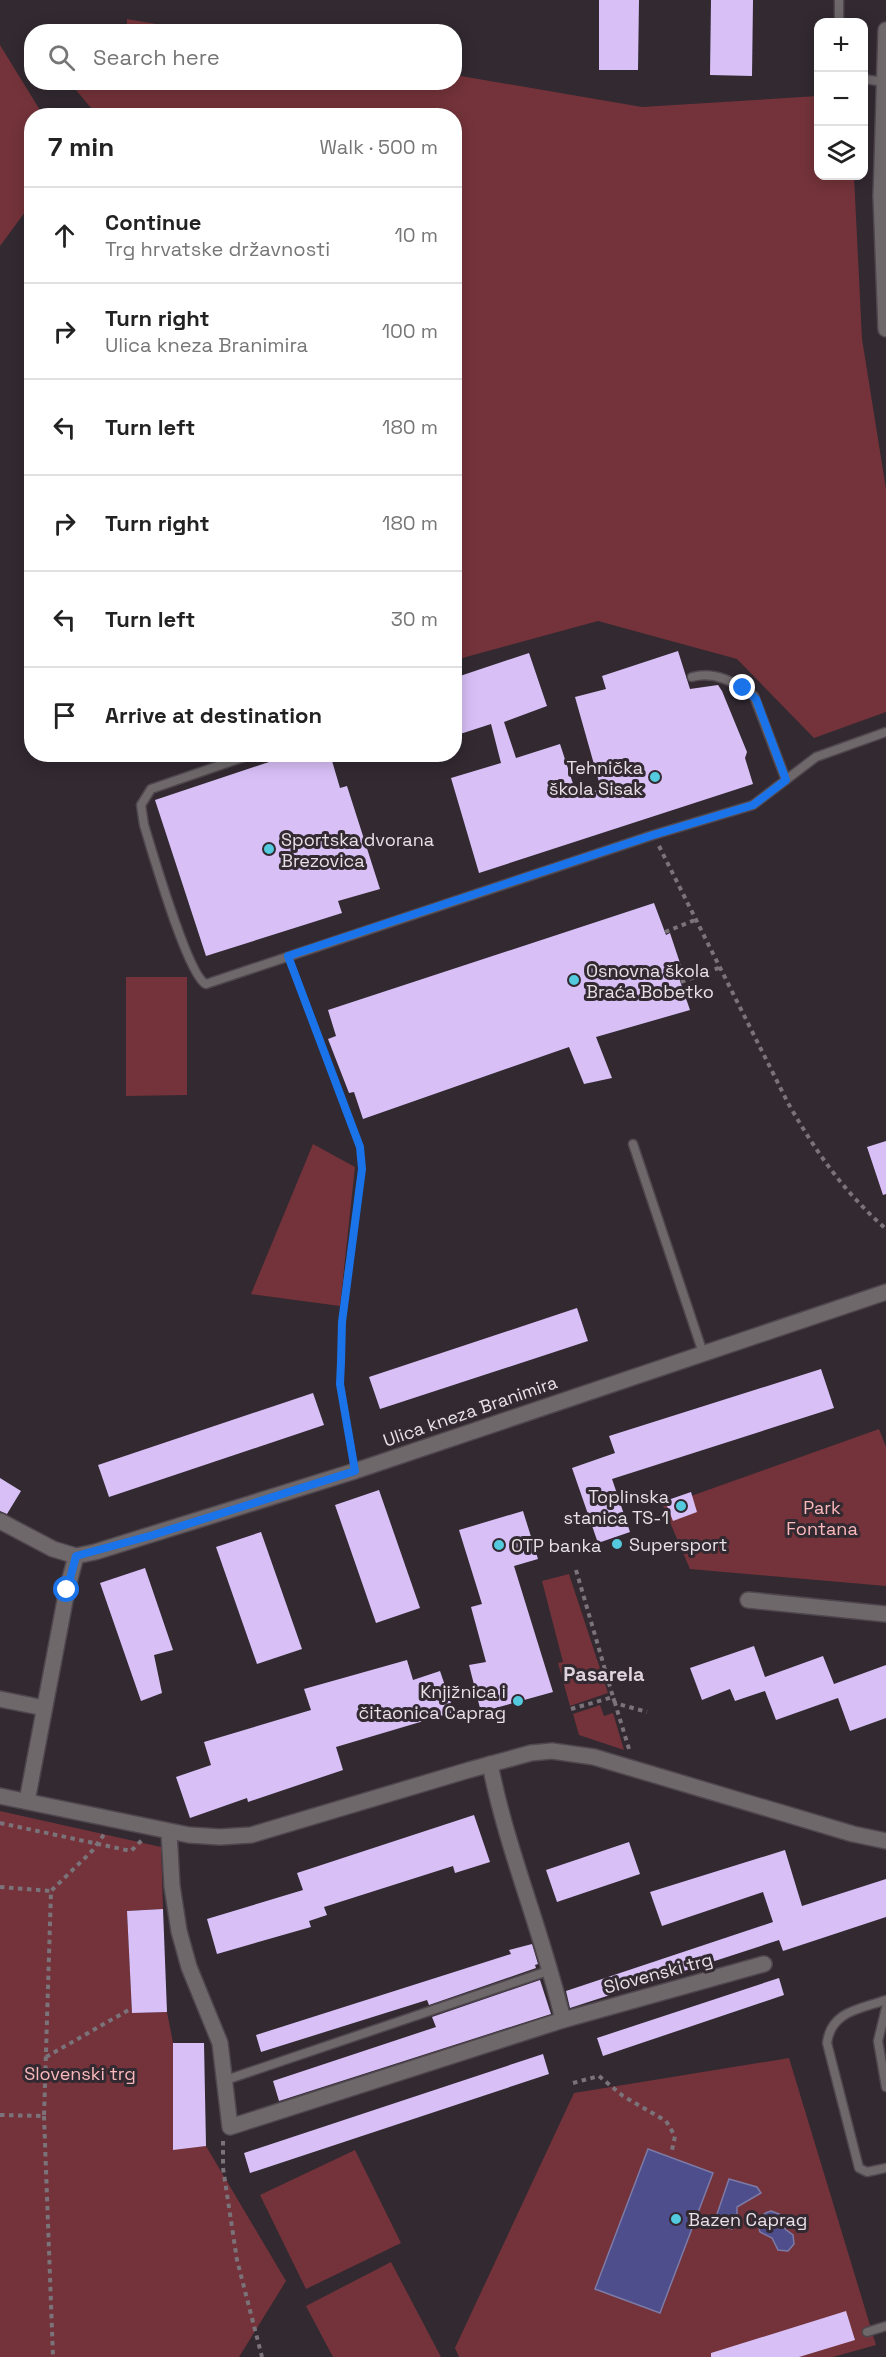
<!DOCTYPE html>
<meta charset="utf-8">
<style>
body{margin:0;font-family:"Space Grotesk",sans-serif;background:#f2f2f2;color:#222}
.controls{position:absolute;right:18px;top:18px;display:grid;overflow:hidden;border-radius:12px;box-shadow:0 3px 15px #0003}
.controls button{width:54px;height:54px;display:grid;place-items:center;padding:0;border:0;border-bottom:2px solid #e0e0e0;background:#fff;color:#222;font:30px sans-serif}
.stop{position:absolute;width:18px;height:18px;margin:-14px;border:4px solid #1a73e8;border-radius:50%;background:#fff}
.stop.end{background:#1a73e8;border-color:#fff;box-shadow:0 2px 6px #0008}
.list{margin:0;padding:0;list-style:none}
h2{display:flex;justify-content:space-between;align-items:center;height:78px;margin:0;padding:0 24px;font-size:26px}
h2 small{font-size:20px;font-weight:400;color:#767676}
.list li{display:grid;grid-template-columns:39px 1fr auto;gap:18px;align-items:center;box-sizing:border-box;height:96px;padding:0 24px;border-top:2px solid #e0e0e0}
.list b{display:block;font-size:22px;white-space:nowrap}
.list p{margin:0;font-size:20px;white-space:nowrap;color:#767676}
.list em{font-size:20px;font-style:normal;color:#767676}
.icon{flex:none;width:33px;height:33px;fill:none;stroke:currentColor;stroke-width:2;stroke-linecap:round;stroke-linejoin:round}
.map{position:relative;flex:none;width:886px;height:2357px;overflow:hidden}
.search{position:absolute;background:#fff;box-shadow:0 3px 15px #0003;left:24px;top:24px;width:438px;height:66px;display:flex;align-items:center;gap:15px;box-sizing:border-box;padding:0 21px;border-radius:24px;color:#767676;font-size:22px}
.panel{position:absolute;background:#fff;box-shadow:0 3px 15px #0003;left:24px;top:108px;width:438px;height:654px;border-radius:24px}
.map>svg:first-child{display:block}
.green{fill:#74333a}
.water{fill:#4e4e8c;stroke:#7c7aa7;stroke-width:1.5}
.building{fill:#d8c0f7}
.lines{fill:none;stroke-linecap:round;stroke-linejoin:round}
.service-casing{stroke:#4f464e;stroke-width:11}
.minor-casing{stroke:#4f464e;stroke-width:18}
.path{stroke:#7b737a;stroke-width:4;stroke-dasharray:4.5 4.5;stroke-linecap:butt}
.service{stroke:#6e686a;stroke-width:8}
.minor{stroke:#6e686a;stroke-width:15}
.route{stroke:#1a73e8;stroke-width:8}
.poi-dot{fill:#54cade;stroke:#322931;stroke-width:2}
.labels{text-anchor:middle;dominant-baseline:central;stroke-width:6;stroke-linejoin:round;paint-order:stroke}
.poi-label{font-size:18px;fill:#e7e1e6;stroke:#322931;text-anchor:start}
.street-label{font-size:18px;fill:#e7e1e6;stroke:#322931}
.park-label{font-size:18px;fill:#fbb9bc;stroke:#322931}
.neighbourhood-label{font-size:20px;font-weight:bold;fill:#ded3dd;stroke:#322931}
</style>
<div class="map">
<svg width="886" height="2357" viewBox="0 0 886 2357">
<rect width="100%" height="100%" fill="#322931"/>
<g class="green">
<polygon points="127,19 198,31 127,31"/>
<polygon points="0,45 43,115 32,116 31,204 0,246"/>
<polygon points="455,75 642,107 818,96 818,176 854,176 862,339 886,489 886,712 814,738 737,659 598,621 455,660 454,116 97,115 70,83 454,82"/>
<polygon points="126,977 187,977 187,1095 126,1096"/>
<polygon points="313,1144 355,1167 340,1306 251,1294"/>
<polygon points="879,1429 886,1447 886,1586 690,1569 663,1506"/>
<polygon points="569,1574 608,1693 570,1706 558,1663 563,1662 542,1581"/>
<polygon points="600,1705 604,1716 613,1713 624,1750 579,1735 573,1714"/>
<polygon points="0,1811 161,1847 163,1909 127,1911 132,2013 167,2012 173,2043 173,2149 206,2146 286,2281 239,2357 0,2357"/>
<polygon points="789,2058 876,2345 833,2357 459,2357 455,2348 574,2093"/>
<polygon points="355,2150 401,2243 306,2289 260,2195"/>
<polygon points="391,2262 441,2357 333,2357 306,2306"/>
</g>
<g class="water">
<polygon points="648,2149 713,2173 660,2313 595,2289"/>
<polygon points="729,2179 757,2187 761,2193 737,2207 737,2226 732,2229 714,2223"/>
<path d="M 771,2211 L 782,2215 L 785,2229 L 793,2235 L 794,2244 L 788,2251 L 778,2250 L 772,2238 L 760,2232 C 756,2221 760,2214 771,2211 Z"/>
</g>
<g class="building">
<polygon points="599,0 639,0 638,70 599,70"/>
<polygon points="711,0 753,0 752,76 710,75"/>
<polygon points="678,651 690,689 718,685 722,691 747,752 745,758 753,784 479,873 451,778 501,763 491,724 454,736 454,678 529,653 547,706 504,722 516,758 560,744 577,796 601,789 575,697 606,689 602,676"/>
<polygon points="293,754 330,754 340,788 347,786 380,889 338,901 342,913 206,956 155,800"/>
<polygon points="654,903 666,935 670,933 684,975 679,978 690,1010 596,1037 612,1078 584,1084 569,1047 363,1119 354,1092 349,1093 328,1039 336,1036 328,1010"/>
<polygon points="886,1141 886,1194 883,1195 867,1147"/>
<polygon points="577,1308 588,1341 380,1409 369,1377"/>
<polygon points="821,1369 834,1408 612,1479 630,1532 598,1543 572,1468 615,1453 609,1436"/>
<polygon points="313,1393 324,1425 109,1497 98,1465"/>
<polygon points="0,1478 21,1491 7,1514 0,1511"/>
<polygon points="379,1490 420,1608 376,1623 335,1505"/>
<polygon points="691,1492 697,1512 673,1521 665,1501"/>
<polygon points="523,1511 538,1559 514,1566 553,1692 481,1712 469,1665 486,1662 471,1607 482,1604 459,1530"/>
<polygon points="261,1532 302,1649 257,1664 216,1547"/>
<polygon points="145,1568 173,1650 154,1655 162,1693 141,1701 100,1583"/>
<polygon points="754,1646 765,1677 823,1656 834,1684 886,1665 886,1718 850,1731 838,1698 776,1720 765,1691 735,1701 730,1689 702,1700 690,1668"/>
<polygon points="407,1660 413,1680 440,1671 454,1712 336,1747 343,1770 248,1802 247,1798 190,1818 176,1777 211,1765 204,1742 311,1710 304,1689"/>
<polygon points="474,1815 490,1862 455,1873 453,1866 324,1907 327,1915 309,1921 311,1927 217,1954 207,1919 303,1890 297,1873"/>
<polygon points="629,1842 640,1874 557,1902 546,1870"/>
<polygon points="785,1850 802,1906 886,1879 886,1917 783,1951 779,1940 570,2008 566,1991 773,1922 763,1892 662,1926 650,1892"/>
<polygon points="163,1909 167,2012 132,2013 127,1911"/>
<polygon points="532,1944 538,1964 535,1965 536,1968 429,2005 427,2000 261,2052 256,2035 511,1954 509,1950"/>
<polygon points="779,1978 784,1995 603,2056 597,2038"/>
<polygon points="540,1980 551,2014 279,2101 273,2081 436,2027 432,2017"/>
<polygon points="173,2043 204,2043 206,2146 173,2150"/>
<polygon points="543,2054 549,2074 250,2173 244,2153"/>
<polygon points="846,2311 855,2340 799,2357 711,2357 711,2353"/>
</g>
<g class="lines">
<g class="service-casing">
<g id="service">
<polyline points="839,0 839,22"/>
<polyline points="864,79 884,82"/>
<path d="M 692,677 C 715,671 735,682 754,696 L 786,780"/>
<path d="M 253,754 L 151,789 L 141,805 L 144,825 C 152,851 188,976 206,984 L 653,835 L 753,805 L 816,757 L 886,732"/>
<polyline points="633,1144 703,1353"/>
<path d="M 886,2000 C 860,2009 831,2011 827,2043 L 859,2168 L 867,2172 L 886,2168"/>
<polyline points="886,2008 878,2041 886,2087"/>
<polyline points="223,2081 551,1970"/>
<polyline points="867,2332 886,2326"/>
</g>
</g>
<g class="minor-casing">
<g id="minor">
<polyline points="886,30 881,196 886,329"/>
<polyline points="0,1521 53,1549 76,1556 95,1552 355,1471 886,1292"/>
<polyline points="748,1600 886,1614"/>
<polyline points="0,1699 44,1708"/>
<path d="M 490,1764 C 507,1851 543,1933 563,2020"/>
<polyline points="0,1796 189,1835 220,1837 251,1835 469,1770 531,1753 552,1751 594,1757 853,1834 886,1841"/>
<polyline points="27,1801 67,1590 76,1556"/>
<polyline points="169,1832 172,1886 179,1931 189,1967 220,2043 230,2127 563,2020 764,1964"/>
</g>
</g>
<g class="path">
<path d="M 659,846 L 788,1103 C 816,1152 843,1191 886,1229"/>
<polyline points="665,932 695,920"/>
<path d="M 292,968 L 360,1147 L 362,1169 C 353,1239 336,1312 341,1383 C 342,1407 349,1432 353,1455"/>
<polyline points="681,982 721,967"/>
<polyline points="576,1570 613,1697"/>
<polyline points="571,1709 613,1697 615,1703"/>
<polyline points="629,1749 615,1703 647,1712"/>
<polyline points="0,1823 131,1851 142,1840"/>
<polyline points="0,1887 51,1891"/>
<polyline points="46,2057 132,2008"/>
<polyline points="573,2083 599,2076 623,2096 666,2121 675,2136 672,2150"/>
<polyline points="0,2115 44,2116 51,1891 92,1851 105,1833"/>
<polyline points="44,2116 53,2357"/>
<polyline points="223,2141 223,2168 237,2260 262,2357"/>
</g>
<use href="#service" class="service"/>
<use href="#minor" class="minor"/>
</g>
<g class="lines">
<polyline class="route" points="67,1590 76,1556 153,1535 355,1471 340,1384 341,1362 342,1322 362,1169 360,1147 288,956 653,835 753,805 786,780 756,699 743,688"/>
</g>
<g class="poi-dot">
<circle cx="655" cy="777" r="6"/>
<circle cx="269" cy="849" r="6"/>
<circle cx="574" cy="980" r="6"/>
<circle cx="681" cy="1506" r="6"/>
<circle cx="617" cy="1544" r="6"/>
<circle cx="499" cy="1545" r="6"/>
<circle cx="518" cy="1701" r="6"/>
<circle cx="676" cy="2219" r="6"/>
</g>
<g class="labels">
<g class="poi-label">
<text x="643" y="767" text-anchor="end">Tehnička<tspan x="643" dy="21">škola Sisak</tspan></text>
<text x="281" y="839">Sportska dvorana<tspan x="281" dy="21">Brezovica</tspan></text>
<text x="586" y="970">Osnovna škola<tspan x="586" dy="21">Braća Bobetko</tspan></text>
<text x="669" y="1496" text-anchor="end">Toplinska<tspan x="669" dy="21">stanica TS-1</tspan></text>
<text x="629" y="1544">Supersport</text>
<text x="511" y="1545">OTP banka</text>
<text x="506" y="1691" text-anchor="end">Knjižnica i<tspan x="506" dy="21">čitaonica Caprag</tspan></text>
<text x="688" y="2219">Bazen Caprag</text>
</g>
<g class="street-label">
<text transform="translate(470 1411) rotate(-19)">Ulica kneza Branimira</text>
<text transform="translate(658 1973) rotate(-15)">Slovenski trg</text>
</g>
<g class="park-label">
<text x="822" y="1507">Park<tspan x="822" dy="21">Fontana</tspan></text>
<text x="80" y="2073">Slovenski trg</text>
</g>
<g class="neighbourhood-label">
<text x="604" y="1674">Pasarela</text>
</g>
</g>
</svg>
<div class="controls">
<button>+</button>
<button>−</button>
<button><svg class="icon" aria-label="layers" viewBox="0 0 24 24"><path d="M12 4l9 5-9 5-9-5zM3 14l9 5 9-5"/></svg></button>
</div>
<div class="stop" style="left:67px;top:1590px"></div>
<div class="stop end" style="left:743px;top:688px"></div>
<div class="search"><svg class="icon" aria-label="search" viewBox="0 0 24 24"><circle cx="10" cy="10" r="6"/><path d="M15 15l6 6"/></svg>Search here</div>
<section class="panel">
<h2>7 min<small>Walk · 500 m</small></h2>
<ul class="list">
<li><svg class="icon" aria-label="ahead" viewBox="0 0 24 24"><path d="M12 20V5M6 11l6-6 6 6"/></svg><div><b>Continue</b><p>Trg hrvatske državnosti</p></div><em>10 m</em></li>
<li><svg class="icon" aria-label="right" viewBox="0 0 24 24"><path d="M7 20v-9h11M14 6l5 5-5 5"/></svg><div><b>Turn right</b><p>Ulica kneza Branimira</p></div><em>100 m</em></li>
<li><svg class="icon" aria-label="left" viewBox="0 0 24 24"><path d="M17 20v-9H6M10 6l-5 5 5 5"/></svg><div><b>Turn left</b></div><em>180 m</em></li>
<li><svg class="icon" aria-label="right" viewBox="0 0 24 24"><path d="M7 20v-9h11M14 6l5 5-5 5"/></svg><div><b>Turn right</b></div><em>180 m</em></li>
<li><svg class="icon" aria-label="left" viewBox="0 0 24 24"><path d="M17 20v-9H6M10 6l-5 5 5 5"/></svg><div><b>Turn left</b></div><em>30 m</em></li>
<li><svg class="icon" aria-label="arrive" viewBox="0 0 24 24"><path d="M6 21V4h12l-3 4 3 4H6"/></svg><div><b>Arrive at destination</b></div></li>
</ul>
</section>
</div>
